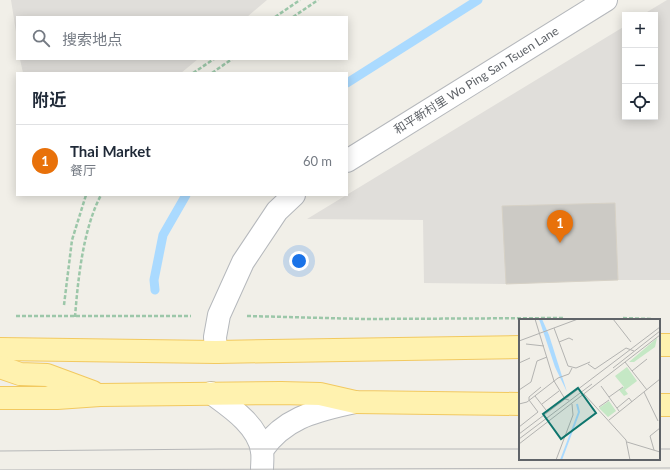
<!DOCTYPE html>
<html lang="zh">
<meta charset="utf-8">
<style>
body{margin:0;font-family:Lato,"Noto Sans SC",sans-serif;background:#f6f6f7;color:#1f2937}
.controls{position:absolute;right:12px;top:12px;display:grid;overflow:hidden;border-radius:0px;box-shadow:0 2px 10px #0003}
.controls button{width:36px;height:36px;display:grid;place-items:center;padding:0;border:0;border-bottom:1px solid #e0e1e3;background:#fff;color:#1f2937;font:20px sans-serif}
.you{position:absolute;left:299px;top:261px;width:14px;height:14px;margin:-10px;border:3px solid #fff;border-radius:50%;background:#1a73e8;box-shadow:0 0 0 6px #1a73e833}
.badge{display:grid;place-items:center;width:26px;height:26px;border-radius:50%;background:#111827;color:#fff;font-size:13px;font-weight:700}
.pin{position:absolute;translate:-50% -33px;filter:drop-shadow(0 1px 2px #0008)}
.pin::after{content:'';position:absolute;top:21px;width:14px;height:12px;background:inherit;clip-path:polygon(0 0,100% 0,50% 100%)}
.list{margin:0;padding:0;list-style:none}
h2{display:flex;justify-content:space-between;align-items:center;height:52px;margin:0;padding:0 16px;font-size:17px}
h2 small{font-size:13px;font-weight:400;color:#747a83}
.list li{display:grid;grid-template-columns:26px 1fr auto;gap:12px;align-items:center;box-sizing:border-box;height:72px;padding:0 16px;border-top:1px solid #e0e1e3}
.list b{display:block;font-size:15px;white-space:nowrap}
.list p{margin:0;font-size:13px;white-space:nowrap;color:#747a83}
.list em{font-size:13px;font-style:normal;color:#747a83}
.icon{flex:none;width:22px;height:22px;fill:none;stroke:currentColor;stroke-width:2;stroke-linecap:round;stroke-linejoin:round}
.map{position:relative;flex:none;width:670px;height:470px;overflow:hidden}
.search{position:absolute;background:#fff;box-shadow:0 2px 10px #0003;left:16px;top:16px;width:332px;height:44px;display:flex;align-items:center;gap:10px;box-sizing:border-box;padding:0 14px;border-radius:0px;color:#747a83;font-size:15px}
.panel{position:absolute;background:#fff;box-shadow:0 2px 10px #0003;left:16px;top:72px;width:332px;height:124px;border-radius:0px}
.map>svg:first-child{display:block}
.industrial{fill:#e0deda}
.lines{fill:none;stroke-linecap:round;stroke-linejoin:round}
.stream{stroke:#aadaff;stroke-width:9}
.building{fill:#cccac5;stroke:#d6d1c6}
.street-casing{stroke:#b5b8bc;stroke-width:24}
.primary-casing{stroke:#f2c960;stroke-width:24}
.path{stroke:#9cc7a9;stroke-width:2.5;stroke-dasharray:4 2;stroke-linecap:butt}
.street{stroke:#fff;stroke-width:22}
.primary{stroke:#fff2af;stroke-width:22}
.tram{stroke:#b6b7b8;stroke-width:1}
.labels{text-anchor:middle;dominant-baseline:central;stroke-width:3;stroke-linejoin:round;paint-order:stroke}
.street-label{font-size:12px;fill:#5f6368;stroke:#fff}
.inset-river{fill:none;stroke:#aadaff;stroke-width:2}
.inset-road{fill:none;stroke:#b3b3b1;stroke-width:1}
.view{fill:#0f766e;fill-opacity:0.15;stroke:#0f766e;stroke-width:2}
.inset-edge{fill:none;stroke:#5f6368;stroke-width:2}
</style>
<div class="map">
<svg width="670" height="470" viewBox="0 0 670 470">
<rect width="100%" height="100%" fill="#f1efe8"/>
<g class="industrial">
<polygon points="11,0 267,0 247,17 17,17 17,38"/>
<polygon points="667,0 670,0 670,280 618,280 615,203 503,206 506,284 424,283 423,220 307,219 625,26 625,117 655,117 655,15 642,15"/>
<polygon points="20,59 198,59 181,73 23,73"/>
</g>
<g class="lines">
<g class="stream">
<polyline points="347,83 478,0"/>
<polyline points="155,290 154,280 163,235 186,195"/>
</g>
</g>
<polygon class="building" points="615,203 618,280 506,284 502,206"/>
<g class="lines">
<g class="street-casing">
<g id="street">
<polyline points="347,161 606,0"/>
<polyline points="216,352 215,337 219,315 243,262 277,211 294,195"/>
<path d="M 211,393 C 230,407 258,425 262,451 C 263,457 262,464 262,470"/>
<path d="M 262,450 C 286,416 317,411 355,402"/>
</g>
</g>
<g class="primary-casing">
<g id="primary">
<polyline points="659,345 670,345"/>
<polyline points="0,349 216,352 520,347"/>
<polyline points="0,367 20,374 47,375 93,392"/>
<polyline points="0,398 57,398 100,395 281,393 320,394 355,402 520,404"/>
<polyline points="659,405 670,405"/>
</g>
</g>
<g class="path">
<polyline points="275,17 300,0"/>
<polyline points="293,17 318,0"/>
<polyline points="193,73 214,59"/>
<polyline points="212,73 232,59"/>
<polyline points="64,305 72,240 86,195"/>
<polyline points="16,316 191,316"/>
<polyline points="247,316 364,319 564,318"/>
<path d="M 75,317 C 78,279 83,229 101,195"/>
<polyline points="623,318 651,319"/>
</g>
<use href="#street" class="street"/>
<use href="#primary" class="primary"/>
<g class="tram">
<polyline points="659,449 670,449"/>
<polyline points="0,451 219,449 520,449"/>
<polyline points="0,470 670,468"/>
</g>
</g>
<g class="labels">
<g class="street-label">
<text transform="translate(476 80) rotate(-32)">和平新村里 Wo Ping San Tsuen Lane</text>
</g>
</g>
<g transform="translate(519 319)">
<rect width="141" height="141" fill="#f1efe8"/>
<path d="M 138,19 L 136,28 L 115,43 L 110,43 ZM 108,48 L 118,62 L 106,71 L 109,75 L 105,77 L 100,71 L 105,68 L 96,57 ZM 90,82 L 97,92 L 89,98 L 80,89 Z" fill="#c5e8c5"/>
<path d="M 20,0 L 23,0 L 30,16 L 48,73 L 36,48 Z" fill="#aadaff"/>
<path class="inset-river" d="M 42,141 L 60,93 L 58,85"/>
<path class="inset-road" d="M 16,0 L 35,62 L 46,80 L 50,81M 94,0 L 112,23M 35,9 L 49,47 L 57,49 L 71,43M 0,22 L 59,0M 40,23 L 50,19 L 54,21M 7,25 L 25,27M 106,43 L 128,71M 0,44 L 11,39M 69,45 L 76,50 L 107,29 L 115,32M 94,49 L 141,12M 113,52 L 128,40M 82,67 L 100,92M 0,71 L 12,63 L 18,42 L 28,38M 125,73 L 139,102M 65,75 L 107,121 L 111,141M 16,77 L 27,91M 90,78 L 104,68M 10,81 L 10,78 L 22,68M 0,85 L 8,83 L 39,59 L 50,55 L 53,49M 23,85 L 40,72M 80,88 L 90,81M 98,89 L 110,79 L 113,83M 90,101 L 141,60M 0,108 L 19,93 L 10,81M 0,115 L 141,8M 0,120 L 73,65M 108,123 L 141,133M 0,125 L 141,16M 135,131 L 131,117 L 141,109M 37,141 L 54,96 L 53,85"/>
<path class="view" d="M 59,69 L 77,94 L 42,120 L 24,95 Z"/>
<rect width="141" height="141" class="inset-edge"/>
</g>
</svg>
<div class="controls">
<button>+</button>
<button>−</button>
<button><svg class="icon" aria-label="locate" viewBox="0 0 24 24"><circle cx="12" cy="12" r="6"/><path d="M12 2v4M12 18v4M2 12h4M18 12h4"/></svg></button>
</div>
<div class="you"></div>
<div class="pin badge" style="left:560px;top:243px;background:#e8710a">1</div>
<div class="search"><svg class="icon" aria-label="search" viewBox="0 0 24 24"><circle cx="10" cy="10" r="6"/><path d="M15 15l6 6"/></svg>搜索地点</div>
<section class="panel">
<h2>附近<small></small></h2>
<ul class="list">
<li><span class="badge" style="background:#e8710a">1</span><div><b>Thai Market</b><p>餐厅</p></div><em>60 m</em></li>
</ul>
</section>
</div>
